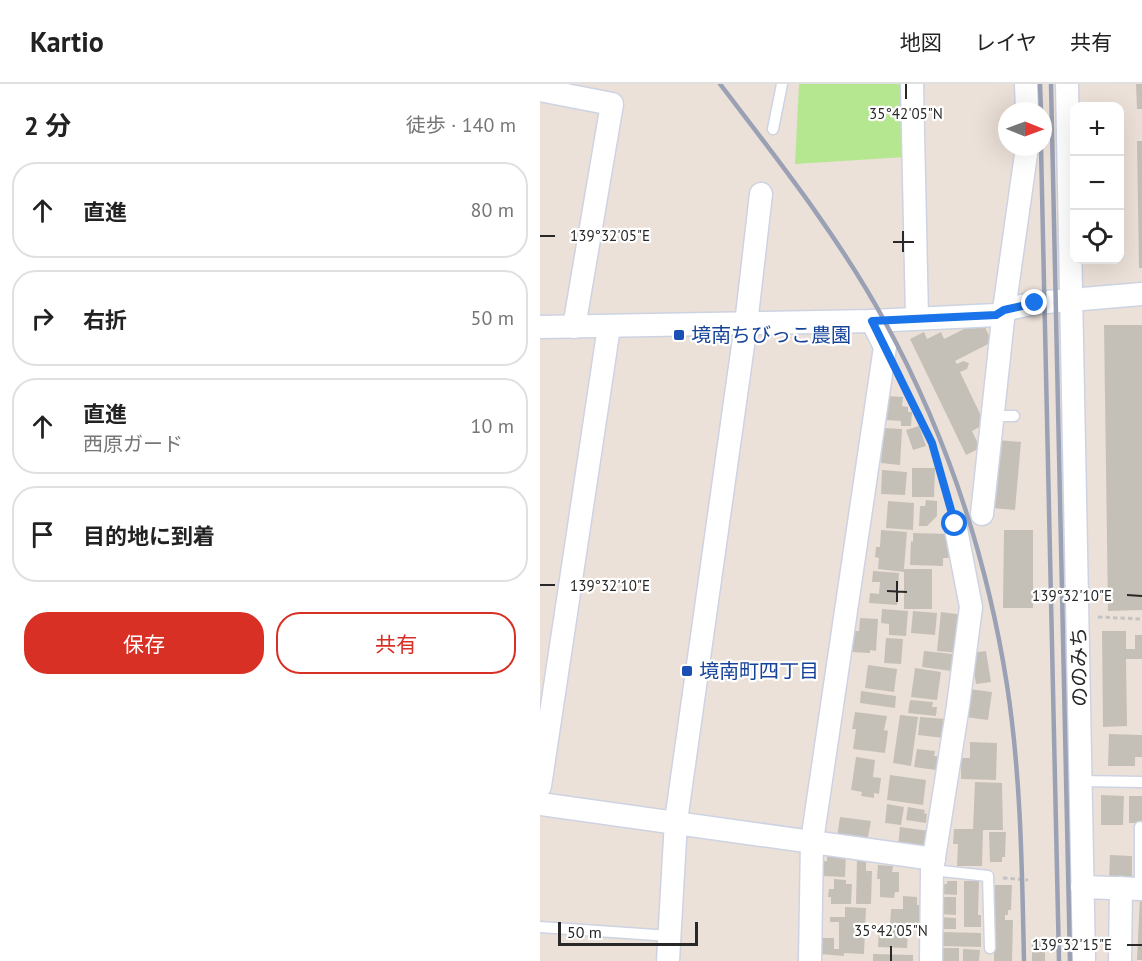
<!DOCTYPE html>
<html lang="ja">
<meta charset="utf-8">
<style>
body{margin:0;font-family:"PT Sans","Noto Sans JP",sans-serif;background:#f6f6f6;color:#222}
.controls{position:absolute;right:18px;top:18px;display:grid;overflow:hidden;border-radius:12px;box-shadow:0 6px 24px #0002}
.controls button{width:54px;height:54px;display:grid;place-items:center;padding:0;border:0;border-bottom:2px solid #e0e0e0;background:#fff;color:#222;font:30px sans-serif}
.compass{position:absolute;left:458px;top:18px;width:54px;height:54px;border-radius:50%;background:#fff;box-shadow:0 6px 24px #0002;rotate:91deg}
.scale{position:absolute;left:18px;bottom:15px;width:140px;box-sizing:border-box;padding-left:6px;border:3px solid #282828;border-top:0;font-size:16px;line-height:21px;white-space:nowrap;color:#282828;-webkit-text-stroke:4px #fff;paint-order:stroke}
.stop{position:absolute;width:18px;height:18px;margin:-14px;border:4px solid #1a73e8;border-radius:50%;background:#fff}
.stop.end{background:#1a73e8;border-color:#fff;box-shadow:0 2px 6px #0008}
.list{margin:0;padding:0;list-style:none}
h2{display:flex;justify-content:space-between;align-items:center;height:78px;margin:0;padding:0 24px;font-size:26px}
h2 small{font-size:20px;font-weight:400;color:#767676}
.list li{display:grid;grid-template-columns:39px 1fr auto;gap:18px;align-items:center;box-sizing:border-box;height:96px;margin:0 12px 12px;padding:0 12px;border:2px solid #e0e0e0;border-radius:24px}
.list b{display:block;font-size:22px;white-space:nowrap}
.list p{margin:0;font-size:20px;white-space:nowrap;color:#767676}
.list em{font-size:20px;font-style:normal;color:#767676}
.actions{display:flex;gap:12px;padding:18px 24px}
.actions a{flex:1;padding:14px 0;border:2px solid #d93025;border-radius:24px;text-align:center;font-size:21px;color:#d93025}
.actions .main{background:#d93025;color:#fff}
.icon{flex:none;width:33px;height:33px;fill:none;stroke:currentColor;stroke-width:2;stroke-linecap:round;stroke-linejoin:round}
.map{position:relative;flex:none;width:602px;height:877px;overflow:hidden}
header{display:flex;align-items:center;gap:36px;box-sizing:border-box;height:84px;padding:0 30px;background:#fff;border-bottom:2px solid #e0e0e0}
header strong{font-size:28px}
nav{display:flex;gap:33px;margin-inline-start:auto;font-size:21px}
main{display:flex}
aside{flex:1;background:#fff}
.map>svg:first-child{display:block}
.green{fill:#b5e690}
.building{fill:#c5c0b7}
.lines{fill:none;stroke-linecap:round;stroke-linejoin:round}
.service-casing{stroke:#cdd3e2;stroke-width:13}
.minor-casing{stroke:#cdd3e2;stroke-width:25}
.path{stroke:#c3c3c3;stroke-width:3;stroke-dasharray:4.5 3;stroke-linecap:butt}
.service{stroke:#fff;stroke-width:10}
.minor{stroke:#fff;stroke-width:22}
.rail{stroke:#9ba1b4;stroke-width:4.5}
.route{stroke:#1a73e8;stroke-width:8}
.ticks{fill:none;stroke:#282828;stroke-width:2}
.transit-dot{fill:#1a4fb4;stroke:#fff;stroke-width:2}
.labels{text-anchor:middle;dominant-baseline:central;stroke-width:4.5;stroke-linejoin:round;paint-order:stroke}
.transit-label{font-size:20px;fill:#164399;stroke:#fff;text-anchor:start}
.street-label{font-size:20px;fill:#282828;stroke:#fff}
.ticks-label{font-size:15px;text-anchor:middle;fill:#282828;stroke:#fff;stroke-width:4.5;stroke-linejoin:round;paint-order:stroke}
</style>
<header>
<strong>Kartio</strong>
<nav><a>地図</a><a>レイヤ</a><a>共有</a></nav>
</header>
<main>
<aside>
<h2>2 分<small>徒歩 · 140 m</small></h2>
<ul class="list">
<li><svg class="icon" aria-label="ahead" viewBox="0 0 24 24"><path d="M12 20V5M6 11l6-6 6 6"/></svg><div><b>直進</b></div><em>80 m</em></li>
<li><svg class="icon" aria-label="right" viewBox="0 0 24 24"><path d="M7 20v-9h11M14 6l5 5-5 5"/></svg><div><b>右折</b></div><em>50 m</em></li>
<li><svg class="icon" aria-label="ahead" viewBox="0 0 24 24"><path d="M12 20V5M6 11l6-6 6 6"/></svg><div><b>直進</b><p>西原ガード</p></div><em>10 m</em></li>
<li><svg class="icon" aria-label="arrive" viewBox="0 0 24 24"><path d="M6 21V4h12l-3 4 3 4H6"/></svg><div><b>目的地に到着</b></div></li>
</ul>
<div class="actions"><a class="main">保存</a><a>共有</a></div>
</aside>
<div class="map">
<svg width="602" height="877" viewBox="0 0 602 877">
<rect width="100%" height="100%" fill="#ece1d8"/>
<polygon class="green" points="259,0 363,0 365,73 255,80"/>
<g class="building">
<polygon points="596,0 602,0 602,25 597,25"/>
<polygon points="597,57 602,57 602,184 599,184"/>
<polygon points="443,239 452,258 415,277 417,280 423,277 429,279 427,285 420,288 445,340 432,347 440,364 426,371 370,255 384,248 387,255 401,248 404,255 434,240"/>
<polygon points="564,241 602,241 602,526 568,527"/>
<polygon points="347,312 363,313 362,322 368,323 368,328 372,328 371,342 361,342 361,337 346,336"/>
<polygon points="379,342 386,362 373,366 366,346"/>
<polygon points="344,344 362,345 360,381 341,379"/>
<polygon points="457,356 481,358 475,426 452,424"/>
<polygon points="372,384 395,384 394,413 372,413"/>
<polygon points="342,386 367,388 365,411 341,410"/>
<polygon points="386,416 397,417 397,432 387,442 379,442 380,422 385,422"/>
<polygon points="348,417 374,419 373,446 346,444"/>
<polygon points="341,446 367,448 364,485 392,485 392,525 364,525 364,488 338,485 339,474 335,473 336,463 340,463"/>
<polygon points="464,446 493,446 493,524 463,524"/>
<polygon points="373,449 410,450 410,474 403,474 403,482 370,481 371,457 373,458"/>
<polygon points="333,487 359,489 357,521 329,519 330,509 339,510 340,498 332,498"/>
<polygon points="342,525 368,527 366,552 349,551 349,540 341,539"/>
<polygon points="373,527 397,529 395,551 371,549"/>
<polygon points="401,528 424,531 420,569 397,567"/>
<polygon points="320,534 338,535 336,567 330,566 330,569 311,568 311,559 314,559 314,547 319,547"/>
<polygon points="562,547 586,547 586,565 595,565 595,551 602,551 602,575 586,575 587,642 563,643"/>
<polygon points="346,554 363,555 361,580 344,579"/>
<polygon points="384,567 413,570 411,587 382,583"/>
<polygon points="446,567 451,598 436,600 431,569"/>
<polygon points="328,581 357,585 354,608 325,604"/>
<polygon points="375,584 401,588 397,616 371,613"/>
<polygon points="429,605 452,608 448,636 425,633"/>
<polygon points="321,607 356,612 355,624 320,619"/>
<polygon points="370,616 393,618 392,623 397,623 396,632 368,629"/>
<polygon points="315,628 347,632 344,646 348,647 345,669 313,665 316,645 312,645"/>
<polygon points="360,631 378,633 371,682 353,679"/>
<polygon points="380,633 405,635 404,654 378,651"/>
<polygon points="569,650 602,651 602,673 595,673 595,682 568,682"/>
<polygon points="430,658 457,659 456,696 421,695 421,674 430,674"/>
<polygon points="377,665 395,667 394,672 404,673 403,687 374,683"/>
<polygon points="316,673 335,676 333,693 341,694 339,710 334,709 334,714 321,712 322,708 311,706"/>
<polygon points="350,691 386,696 383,721 347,716"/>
<polygon points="435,698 462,699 463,746 443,746 442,782 417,782 418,760 413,760 414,745 433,745"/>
<polygon points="561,711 584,712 583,741 561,741"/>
<rect x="589" y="712" width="13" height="27"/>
<polygon points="347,720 364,723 361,741 345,739"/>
<polygon points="368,723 385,726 384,729 387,730 386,739 366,736"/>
<polygon points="300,733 331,737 327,758 297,753"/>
<polygon points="360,743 389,747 386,768 358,763"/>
<polygon points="449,748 466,748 465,773 462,773 462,778 450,778"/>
<polygon points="287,769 306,769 305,793 283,792 284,777 287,777"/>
<polygon points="570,771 592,772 592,797 569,797"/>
<polygon points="317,773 326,773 326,787 332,787 331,820 316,820"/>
<polygon points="338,781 353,782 352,788 359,788 359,808 355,808 354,814 340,813 340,795 337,795"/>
<polygon points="294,795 306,796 306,800 312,800 311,820 291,820 291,813 288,813 289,805 294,805"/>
<polygon points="407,797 417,797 417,811 400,810 400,800 407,800"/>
<polygon points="424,797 439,797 438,831 441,831 441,843 424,843"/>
<polygon points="455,801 472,801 471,826 468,826 468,831 465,831 465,836 473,836 472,877 454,877"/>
<polygon points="363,812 377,813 377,821 384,821 383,842 350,842 351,825 363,825"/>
<polygon points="600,812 602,812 602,876 597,876"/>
<polygon points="399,813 416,813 416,831 399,830"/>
<polygon points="305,823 326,824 324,870 304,869 304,872 280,870 280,854 294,854 294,865 299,865 299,838 290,838 290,833 305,833"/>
<polygon points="399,833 416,834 416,845 399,845"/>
<polygon points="339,844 368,845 367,864 338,863"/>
<polygon points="401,848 441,849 441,863 401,862"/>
<polygon points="505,856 505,877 492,877 492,857"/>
<rect x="397" y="864" width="22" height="13"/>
<polygon points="423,865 440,866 439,877 423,877"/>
<polygon points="333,870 373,871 373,877 333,877"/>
</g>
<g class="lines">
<g class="service-casing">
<g id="service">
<polyline points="233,45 242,0"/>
<polyline points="453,332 474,332"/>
<polyline points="541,697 602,698"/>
<polyline points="392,786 448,792 450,864"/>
<polyline points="600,805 600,743"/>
<polyline points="0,843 130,852"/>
</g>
</g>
<g class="minor-casing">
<g id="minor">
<polyline points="372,0 377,234"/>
<polyline points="486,0 487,27"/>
<polyline points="527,0 544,877"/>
<polyline points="0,6 72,20 34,243"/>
<polyline points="0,243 332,237 456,231 464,226 495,219 602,210"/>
<polyline points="442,430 464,226 487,63"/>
<polyline points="0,702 69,243"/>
<polyline points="0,720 394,775"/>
<polyline points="542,803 602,805"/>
<polyline points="128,877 136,737 206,240 221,110"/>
<polyline points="270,877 272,757 345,263 332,237"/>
<polyline points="391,877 392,786 418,622 431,523 415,440"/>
<polyline points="580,877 581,804"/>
</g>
</g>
<g class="path">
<polyline points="361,296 392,359 410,421"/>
<polyline points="558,533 602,535"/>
<polyline points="463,794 488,796"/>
</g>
<use href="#service" class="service"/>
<use href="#minor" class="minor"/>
<g class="rail">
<path d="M 180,0 C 238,76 298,152 344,236 C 405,348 447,473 467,601 C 481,692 482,785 484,877"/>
<polyline points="500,0 501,27"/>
<polyline points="511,0 530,877"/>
<polyline points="501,63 519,877"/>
</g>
</g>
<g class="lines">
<polyline class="route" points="415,440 392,359 332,237 456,231 464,226 495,219"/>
</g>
<path class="ticks" d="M 366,15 L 366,0M 0,152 L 15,152M 353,158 L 374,158M 363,168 L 363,147M 0,501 L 15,501M 347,507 L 367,508M 587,511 L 602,512M 357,518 L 357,497M 587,861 L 602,861M 351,877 L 351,862"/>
<g class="transit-dot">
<rect x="133" y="245" width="12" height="12" rx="3"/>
<rect x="141" y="581" width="12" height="12" rx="3"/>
</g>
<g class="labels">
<g class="transit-label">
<text x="151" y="251">境南ちびっこ農園</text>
<text x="159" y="587">境南町四丁目</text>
</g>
<g class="street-label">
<text transform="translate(539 583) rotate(-91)">ののみち</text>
</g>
</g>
<g class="ticks-label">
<text x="366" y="35">35°42'05"N</text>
<text x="70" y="157">139°32'05"E</text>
<text x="70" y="507">139°32'10"E</text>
<text x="532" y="517">139°32'10"E</text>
<text x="351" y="852">35°42'05"N</text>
<text x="532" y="866">139°32'15"E</text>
</g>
</svg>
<div class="controls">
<button>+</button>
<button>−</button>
<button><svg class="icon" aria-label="locate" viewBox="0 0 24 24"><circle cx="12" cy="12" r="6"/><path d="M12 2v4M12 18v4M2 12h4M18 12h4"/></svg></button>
</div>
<svg class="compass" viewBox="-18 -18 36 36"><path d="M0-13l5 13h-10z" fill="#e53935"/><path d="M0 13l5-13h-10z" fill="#767676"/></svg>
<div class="scale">50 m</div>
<div class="stop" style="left:415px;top:440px"></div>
<div class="stop end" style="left:495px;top:219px"></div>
</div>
</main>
